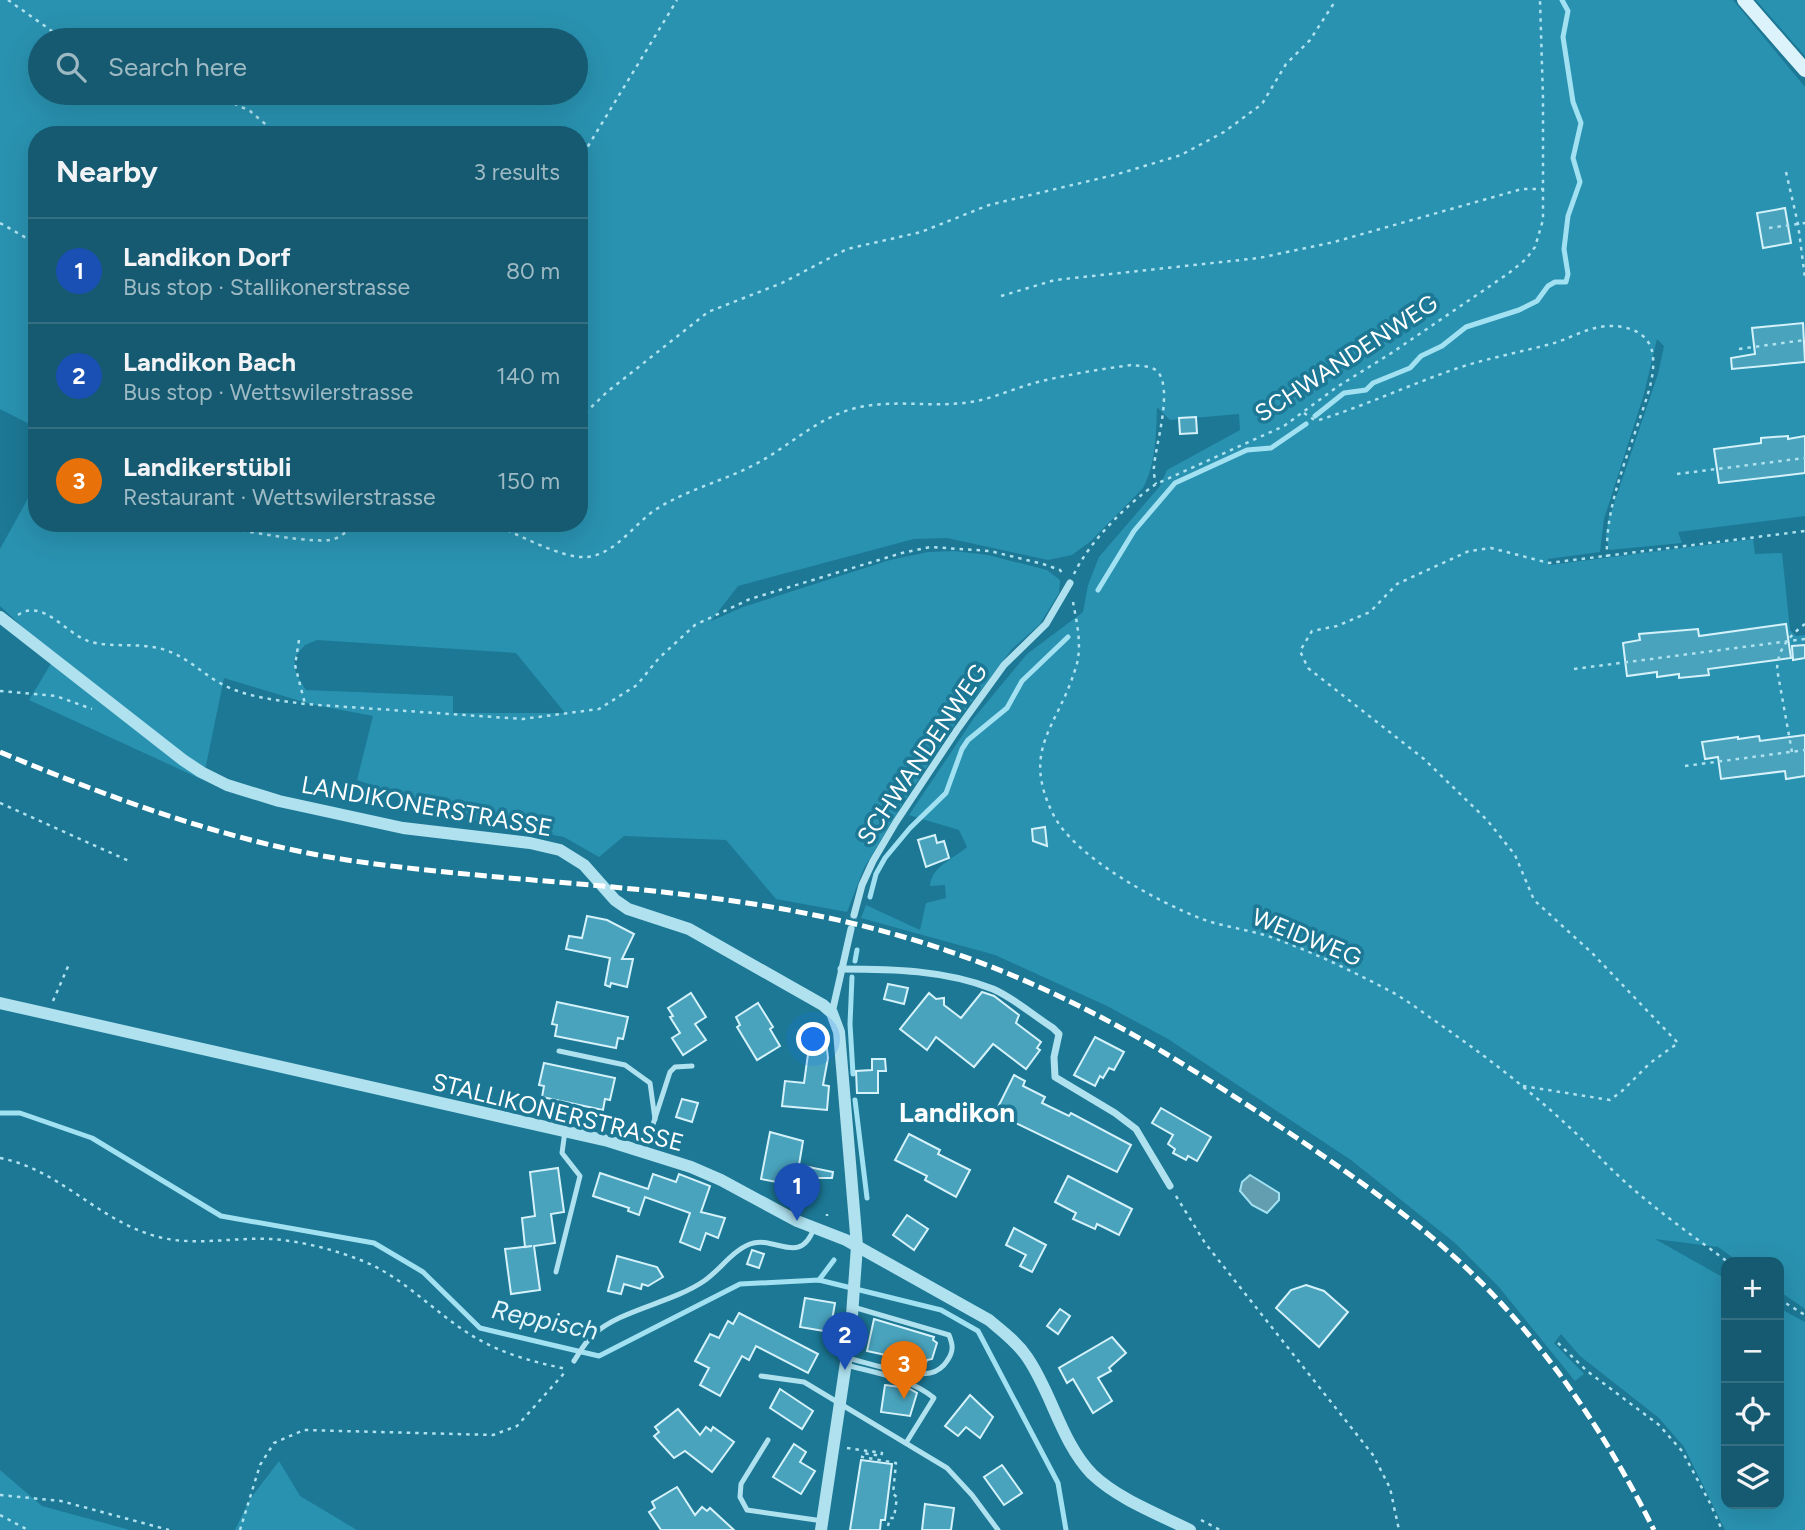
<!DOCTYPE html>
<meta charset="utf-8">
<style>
body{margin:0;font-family:Figtree,sans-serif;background:#1e6075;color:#f1f3f6}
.controls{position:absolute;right:21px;bottom:21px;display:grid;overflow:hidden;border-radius:14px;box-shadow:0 7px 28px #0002}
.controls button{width:63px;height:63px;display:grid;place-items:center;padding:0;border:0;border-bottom:2px solid #346f83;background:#155a70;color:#f1f3f6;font:35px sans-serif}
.you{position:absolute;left:814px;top:1040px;width:24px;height:24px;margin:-18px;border:5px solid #fff;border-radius:50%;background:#1a73e8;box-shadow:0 0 0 10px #1a73e833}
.badge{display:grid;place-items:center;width:46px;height:46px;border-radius:50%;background:#bca0f2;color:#fff;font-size:23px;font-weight:700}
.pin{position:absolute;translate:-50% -58px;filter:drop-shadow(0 2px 4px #0008)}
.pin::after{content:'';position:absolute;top:37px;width:24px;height:21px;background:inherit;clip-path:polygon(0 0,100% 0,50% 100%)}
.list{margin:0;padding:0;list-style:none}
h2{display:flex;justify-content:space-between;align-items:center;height:91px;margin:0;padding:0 28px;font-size:30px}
h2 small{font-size:23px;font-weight:400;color:#9db9c3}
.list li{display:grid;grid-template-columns:46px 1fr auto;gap:21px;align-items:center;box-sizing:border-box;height:105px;padding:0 28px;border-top:2px solid #346f83}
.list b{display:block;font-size:26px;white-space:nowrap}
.list p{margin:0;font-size:23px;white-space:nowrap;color:#9db9c3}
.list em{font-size:23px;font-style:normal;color:#9db9c3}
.icon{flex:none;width:38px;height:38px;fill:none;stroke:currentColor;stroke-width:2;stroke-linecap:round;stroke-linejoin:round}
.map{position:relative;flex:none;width:1805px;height:1530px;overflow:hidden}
.search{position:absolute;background:#155a70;box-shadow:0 7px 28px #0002;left:28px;top:28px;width:560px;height:77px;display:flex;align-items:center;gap:18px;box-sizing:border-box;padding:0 24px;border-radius:38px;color:#9db9c3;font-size:26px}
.panel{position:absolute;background:#155a70;box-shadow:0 7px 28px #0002;left:28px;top:126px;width:560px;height:406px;border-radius:28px}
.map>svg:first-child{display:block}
.green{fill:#2992b0;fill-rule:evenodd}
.water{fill:#629eb0;stroke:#a2e1f1;stroke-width:2}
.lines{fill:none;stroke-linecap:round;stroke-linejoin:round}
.stream{stroke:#a2e1f1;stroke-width:5}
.building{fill:#49a3bd;stroke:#d5f2fb;stroke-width:2}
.minor-tunnel{stroke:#4993aa;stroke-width:7;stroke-dasharray:7 3.5;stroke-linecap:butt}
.path{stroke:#afe1ef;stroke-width:2.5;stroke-dasharray:3.5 5;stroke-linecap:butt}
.service{stroke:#afe1ef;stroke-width:5}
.minor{stroke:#afe1ef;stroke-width:7}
.tertiary{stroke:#afe1ef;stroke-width:12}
.secondary{stroke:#dcf3fb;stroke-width:14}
.rail{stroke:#fff;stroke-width:5;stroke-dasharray:12 5;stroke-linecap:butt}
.labels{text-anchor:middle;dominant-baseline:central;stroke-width:7;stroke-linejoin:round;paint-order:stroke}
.street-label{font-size:24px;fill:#fff;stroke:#1c7895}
.water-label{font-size:26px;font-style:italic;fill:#e4f6fb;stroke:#1c7895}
.quarter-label{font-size:28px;font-weight:bold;fill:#fff;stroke:#1c7895}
</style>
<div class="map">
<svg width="1805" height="1530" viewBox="0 0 1805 1530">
<rect width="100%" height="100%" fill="#1c7895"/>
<g class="green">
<path d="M 0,0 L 1733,0 L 1805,87 L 1805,516 L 1678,532 L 1682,543 L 1609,550 L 1606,534 L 1609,518 L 1658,374 L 1664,346 L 1657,339 L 1644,394 L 1604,519 L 1600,552 L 1548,559 L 1549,565 L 1753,539 L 1755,554 L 1782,553 L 1790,630 L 1796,636 L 1805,635 L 1805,1309 L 1779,1291 L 1779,1262 L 1739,1262 L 1718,1247 L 1655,1239 L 1726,1279 L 1726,1504 L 1779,1504 L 1779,1308 L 1805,1322 L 1805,1530 L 1725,1530 L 1684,1447 L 1659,1418 L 1580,1356 L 1561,1334 L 1554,1343 L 1584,1374 L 1575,1381 L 1498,1286 L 1455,1243 L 1351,1160 L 1168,1039 L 1107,1006 L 995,955 L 861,918 L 866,905 L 920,930 L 926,903 L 946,898 L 945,885 L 930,886 C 931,866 954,859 967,847 L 959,830 L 909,815 L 974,718 L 1027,654 L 1083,612 L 1088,585 L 1099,557 L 1160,486 L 1167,470 L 1240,430 L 1239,414 L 1170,420 L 1157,407 C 1156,434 1156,464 1143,488 L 1091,541 L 1072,555 L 1048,560 L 947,538 L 914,539 L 738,586 L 711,621 L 743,607 L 802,588 L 890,560 L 928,552 L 954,551 L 988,555 L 1047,570 L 1060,580 L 1059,593 L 1040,624 L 1012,649 L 957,721 L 903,803 L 864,868 L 847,912 L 776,899 L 726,840 L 624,836 L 599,857 L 564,837 L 475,820 L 357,780 L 373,716 L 310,704 L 224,678 L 203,780 L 29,700 L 55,657 L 0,606 L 0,549 L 37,482 L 37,523 L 579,523 L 579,135 L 37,135 L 37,428 L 0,409 ZM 40,40 L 576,40 L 576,93 L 40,93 ZM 317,640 L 516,653 L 565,713 L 453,713 L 453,696 L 306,690 L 296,674 L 294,658 L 305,645 Z"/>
<polygon points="1756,0 1805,0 1805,56"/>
<polygon points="279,1461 300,1496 357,1530 235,1530 250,1499"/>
<polygon points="0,1470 42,1506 130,1530 0,1530"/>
</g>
<polygon class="water" points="1250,1175 1279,1193 1279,1200 1267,1213 1252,1205 1240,1191 1242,1182"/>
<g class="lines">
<g class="stream">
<polyline points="1315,416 1344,393 1366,390 1373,383 1410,368 1421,356 1442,346 1466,327 1519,310 1537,301 1548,286 1555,282 1566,282 1568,274 1564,249 1568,216 1580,182 1573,158 1581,123 1573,102 1563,37 1568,11 1562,0"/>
<polyline points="1098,590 1134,531 1175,483 1247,450 1271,448 1306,424"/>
<polyline points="870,897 876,874 885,858 910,828 946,793 962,749 968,740 1007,708 1022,681 1068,637"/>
<polyline points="855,961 857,950"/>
<polyline points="852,977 850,1024 853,1074"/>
<polyline points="855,1100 867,1198"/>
<polyline points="0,1113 20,1113 92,1138 221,1216 374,1243 423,1272 480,1328 599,1356 740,1284 819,1280 941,1310 978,1331 1058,1483 1066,1530"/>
<polyline points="819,1280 834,1260"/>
</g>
</g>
<g class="building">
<polygon points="1785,208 1791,243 1763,248 1757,213"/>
<polygon points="1803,323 1805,362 1732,369 1731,358 1755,354 1752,328"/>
<polygon points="1196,417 1197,433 1180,434 1179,418"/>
<polygon points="1788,436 1788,439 1805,436 1805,473 1719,483 1714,449 1761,443 1761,438"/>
<polygon points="1786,624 1791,658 1708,669 1709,675 1679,678 1679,674 1657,677 1657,672 1627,676 1623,643 1640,640 1639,634 1698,629 1699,636"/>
<polygon points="1805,645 1805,658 1793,660 1792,646"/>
<polygon points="1805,735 1805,776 1786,779 1785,771 1721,779 1718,757 1705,759 1702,742 1738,737 1738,739 1759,736 1760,741"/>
<polygon points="1045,827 1047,846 1033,841 1032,829"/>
<polygon points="935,835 937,843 944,841 949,858 926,867 918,840"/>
<polygon points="587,916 607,920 634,934 622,959 633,959 627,987 611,983 610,987 605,985 610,958 566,949 569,936 582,938"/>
<polygon points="888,984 908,988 904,1004 884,999"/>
<polygon points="982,992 994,996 1019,1015 1016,1023 1041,1042 1037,1048 1040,1050 1026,1069 993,1044 974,1067 936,1037 927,1050 900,1029 929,993 936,999 944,998 944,1005 961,1018"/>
<polygon points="691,993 706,1017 695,1024 706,1040 683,1055 672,1038 680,1033 670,1017 673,1016 668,1008"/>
<polygon points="557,1002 628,1017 623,1039 618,1038 616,1048 555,1036 557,1025 552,1024"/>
<polygon points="758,1003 773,1027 770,1029 780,1046 757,1060 737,1027 740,1025 736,1017"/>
<polygon points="1095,1037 1124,1052 1114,1070 1109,1068 1103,1078 1100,1076 1095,1086 1074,1075"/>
<polygon points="811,1039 826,1041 828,1058 823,1085 829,1086 827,1110 782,1106 785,1081 804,1083 808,1054 812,1055"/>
<polygon points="872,1059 885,1059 886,1071 878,1071 878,1093 857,1093 856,1071 872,1070"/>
<polygon points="544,1063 615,1078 610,1100 605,1099 603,1110 542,1097 544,1086 539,1085"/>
<polygon points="1014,1075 1025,1081 1023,1086 1045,1097 1042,1103 1069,1116 1071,1113 1131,1145 1117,1172 995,1113"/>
<polygon points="682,1099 698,1103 692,1122 676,1117"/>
<polygon points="1161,1108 1211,1137 1197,1161 1188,1156 1186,1160 1173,1153 1175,1149 1168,1144 1173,1135 1152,1123"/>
<polygon points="770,1132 803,1141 799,1165 833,1172 832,1178 806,1178 804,1187 761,1179"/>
<polygon points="909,1134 940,1150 938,1154 970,1170 956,1197 925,1180 927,1176 895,1160"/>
<polygon points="558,1168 564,1212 551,1214 555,1243 534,1246 540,1290 511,1294 505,1249 532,1246 525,1247 522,1218 535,1216 530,1172"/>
<polygon points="600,1173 648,1189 653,1174 676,1182 679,1174 710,1186 701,1212 725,1218 718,1238 706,1233 700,1250 680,1242 690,1213 645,1197 639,1215 628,1211 629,1208 593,1196"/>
<polygon points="1068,1176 1132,1209 1119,1235 1097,1224 1095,1229 1073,1219 1076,1213 1055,1202"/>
<polygon points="907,1215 928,1229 914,1250 893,1235"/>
<polygon points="1014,1228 1046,1245 1032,1272 1020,1266 1026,1255 1006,1245"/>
<polygon points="752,1250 764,1254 759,1268 747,1264"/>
<polygon points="617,1256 657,1267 663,1277 648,1286 642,1284 641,1289 624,1284 621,1294 608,1291"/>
<polygon points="1306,1285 1324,1291 1348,1312 1319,1347 1276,1308 1291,1290"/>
<polygon points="805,1298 835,1303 830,1332 800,1327"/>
<polygon points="1060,1309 1070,1316 1058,1334 1047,1326"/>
<polygon points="739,1313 818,1354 808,1373 756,1346 749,1360 742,1356 720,1396 700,1385 709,1368 695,1361 710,1334 719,1338 728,1321 733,1324"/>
<polygon points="874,1319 934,1337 933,1340 937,1343 932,1359 927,1360 926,1363 905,1356 904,1359 867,1351"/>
<polygon points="1112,1337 1126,1353 1109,1368 1111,1371 1098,1378 1112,1401 1093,1413 1073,1379 1067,1383 1059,1368"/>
<polygon points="885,1385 908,1388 917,1393 910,1416 881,1412"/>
<polygon points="780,1389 813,1411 802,1429 770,1408"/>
<polygon points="970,1395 993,1417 980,1438 966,1427 958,1436 945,1426"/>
<polygon points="678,1409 700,1435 706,1427 711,1431 713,1427 734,1442 712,1472 685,1451 674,1458 654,1436 659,1432 655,1427"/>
<polygon points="794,1444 806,1452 800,1462 815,1471 801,1494 773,1477"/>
<polygon points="861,1460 892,1464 885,1520 881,1520 880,1530 850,1530"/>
<polygon points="1002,1465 1022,1493 1004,1505 984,1477"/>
<polygon points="677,1487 695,1515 702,1507 707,1511 710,1508 734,1530 661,1530 649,1512 655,1508 652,1502"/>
<polygon points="925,1504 954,1508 951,1530 922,1530"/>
</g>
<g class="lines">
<polyline class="minor-tunnel" points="851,929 854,915"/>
<g class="path">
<polyline points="8,0 59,36 70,40"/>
<polyline points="211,93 250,111 278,135"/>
<polyline points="579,161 677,0"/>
<polyline points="1786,172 1798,224 1805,278"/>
<polyline points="0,223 37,244"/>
<polyline points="1769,228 1805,223"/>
<polyline points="1001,296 1055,280 1259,258 1334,242 1522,189 1544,189"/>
<polyline points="1739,349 1805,340"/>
<path d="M 1304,413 L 1313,419 L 1319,420 C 1367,405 1411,384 1458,368 C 1489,358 1520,352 1551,344 C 1569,339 1586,328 1606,326 C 1627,325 1651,332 1653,357 C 1655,377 1646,400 1640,418 C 1625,463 1605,509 1607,557"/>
<polyline points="579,419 607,392 708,312 782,283 847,249 921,232 989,205 1118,174 1181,155 1224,132 1262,104 1286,64 1310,40 1336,0"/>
<polyline points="1677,474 1805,458"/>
<path d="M 492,523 C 515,533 562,559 586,557 C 615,555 633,525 655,510 C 686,490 720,482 752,466 C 784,450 810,424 843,412 C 888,395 935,411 981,400 C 1001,395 1021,386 1042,381 C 1071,374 1101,369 1131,365 C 1139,366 1150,365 1157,371 C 1174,388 1155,447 1154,467 C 1153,472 1155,479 1156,484"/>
<path d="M 217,526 C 240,530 316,545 334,539 C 343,536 350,528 358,523"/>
<path d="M 1074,574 C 1089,542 1127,504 1156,484 L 1284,426 L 1337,387 L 1393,352 L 1509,273 L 1526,259 L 1535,247 L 1543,220 L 1543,98 L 1540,0"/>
<path d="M 1073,602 C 1077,624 1083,648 1075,670 C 1057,728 1021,749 1053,814 C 1074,857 1158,902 1202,919 C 1227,928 1254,930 1279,940 C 1317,954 1354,972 1390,991 C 1407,1000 1422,1012 1438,1023 C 1483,1054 1527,1088 1567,1125 C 1587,1143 1604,1163 1624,1181 C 1656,1210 1693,1236 1728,1262"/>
<path d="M 18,615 C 43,598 65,633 88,641 C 113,649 143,641 168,651 C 187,658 200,671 218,682 C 243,697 276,700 305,704 L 523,719 L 599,709 L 637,685 L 659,658 L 695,625 L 750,599 L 902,553 L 930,547 L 990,551 L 1043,564 L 1060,570 L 1063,574"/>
<polyline points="299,640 295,665 305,704"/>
<polyline points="1574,669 1805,639"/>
<polyline points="0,691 56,696 92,709"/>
<path d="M 1792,752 L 1777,669 C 1778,649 1789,636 1805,624"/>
<polyline points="1685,766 1805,750"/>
<polyline points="0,803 129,861"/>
<polyline points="53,1001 70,962"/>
<polyline points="1523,1086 1610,1100 1622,1091 1650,1063 1678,1043 1592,953 1534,900 1515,855 1487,820 1424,759 1308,668 1300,651 1312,631 1337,626 1370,612 1397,584 1469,551 1491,548 1549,563 1805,531"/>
<path d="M 0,1158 C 59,1169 96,1219 155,1236 C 192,1247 232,1237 271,1239 C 302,1241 335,1250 363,1261 C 404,1278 432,1310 468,1333 C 498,1353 533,1362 567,1369"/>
<polyline points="1176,1196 1205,1243 1373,1455 1390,1488 1399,1530"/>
<polyline points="827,1214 827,1216"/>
<polyline points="1779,1299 1805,1315"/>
<polyline points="1558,1343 1587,1371 1659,1425 1682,1451 1710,1503 1722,1530"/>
<polyline points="847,1448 882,1453 881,1456 863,1453 862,1457 896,1463 893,1494 897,1497 894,1518 890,1518 887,1530"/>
<polyline points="0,1495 61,1501 169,1530"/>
<polyline points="0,1515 28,1530"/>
<polyline points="1201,1520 1220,1530"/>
<polyline points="240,1530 260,1465 274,1443 304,1430 493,1435 517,1426 567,1370"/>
</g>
<g class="service">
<polyline points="559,1051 625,1065 650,1083 655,1119"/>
<polyline points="644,1152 670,1072 675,1067 692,1066"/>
<polyline points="556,1272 580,1176 562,1153 565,1131"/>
<path d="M 847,1358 C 869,1363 908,1377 930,1373 C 937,1372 944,1366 947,1361 C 954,1351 953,1345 949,1335 L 853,1307"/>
<path d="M 574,1361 C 580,1352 585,1342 593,1335 C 619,1310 672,1303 704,1281 C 719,1271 732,1251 750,1244 C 775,1235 800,1267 814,1228"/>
<path d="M 846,1365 C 876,1373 910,1378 934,1398 L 906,1443"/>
<polyline points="761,1376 804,1382 947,1468 972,1495 998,1530"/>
<polyline points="768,1440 741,1484 740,1497 747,1510 823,1521"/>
</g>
<g class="minor">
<polyline points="854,915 862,885 873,861 896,822 957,730 1004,665 1046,624 1070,583"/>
<path d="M 841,969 C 892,969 945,970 993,989 C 1014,998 1034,1016 1053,1028 L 1059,1034 L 1054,1057 L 1055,1077 L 1115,1113 L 1136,1129 L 1170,1186"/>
<polyline points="832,1013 851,929"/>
</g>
<g class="tertiary">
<polyline points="0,617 183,760 201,772 227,785 279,801 403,828 530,843 560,850 584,865 615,900 628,909 689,929 823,1005 832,1013 839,1032 857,1246 851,1329 821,1530"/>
<path d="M 0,1003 L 608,1141 L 691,1167 L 721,1180 L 797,1221 L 846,1240 L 989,1320 C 1002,1331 1017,1342 1027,1357 C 1052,1393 1061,1442 1092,1474 C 1118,1499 1158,1514 1190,1530"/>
</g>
<polyline class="secondary" points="1744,0 1805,70"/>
<path class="rail" d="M 0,752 C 113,799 226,841 347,860 C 502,883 660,883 814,915 C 895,931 975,957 1050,992 C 1137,1032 1218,1085 1297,1138 C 1369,1187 1440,1237 1499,1301 C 1562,1369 1612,1446 1654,1530"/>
</g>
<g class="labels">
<g class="street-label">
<text transform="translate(1346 358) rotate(-33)">SCHWANDENWEG</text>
<text transform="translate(922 754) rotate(-56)">SCHWANDENWEG</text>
<text transform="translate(427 806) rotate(10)">LANDIKONERSTRASSE</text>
<text transform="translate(1307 937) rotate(22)">WEIDWEG</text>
<text transform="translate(558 1112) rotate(14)">STALLIKONERSTRASSE</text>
</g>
<g class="water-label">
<text transform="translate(545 1320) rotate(12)">Reppisch</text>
</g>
<g class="quarter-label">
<text x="957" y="1112">Landikon</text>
</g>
</g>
</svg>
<div class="controls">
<button>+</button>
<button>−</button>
<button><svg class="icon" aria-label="locate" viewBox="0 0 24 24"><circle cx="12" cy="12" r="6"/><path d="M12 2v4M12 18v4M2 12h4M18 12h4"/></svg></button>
<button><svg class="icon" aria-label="layers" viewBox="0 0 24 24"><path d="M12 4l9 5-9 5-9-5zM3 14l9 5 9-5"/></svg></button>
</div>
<div class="you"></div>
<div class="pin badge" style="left:797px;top:1221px;background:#1a4fb4">1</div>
<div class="pin badge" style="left:845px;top:1370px;background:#1a4fb4">2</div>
<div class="pin badge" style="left:904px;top:1399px;background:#e8710a">3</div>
<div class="search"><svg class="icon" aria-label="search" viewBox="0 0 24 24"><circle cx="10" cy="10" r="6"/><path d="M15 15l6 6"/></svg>Search here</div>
<section class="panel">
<h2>Nearby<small>3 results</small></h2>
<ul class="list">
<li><span class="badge" style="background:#1a4fb4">1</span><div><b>Landikon Dorf</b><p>Bus stop · Stallikonerstrasse</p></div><em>80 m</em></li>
<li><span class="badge" style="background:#1a4fb4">2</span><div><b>Landikon Bach</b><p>Bus stop · Wettswilerstrasse</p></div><em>140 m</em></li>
<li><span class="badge" style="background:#e8710a">3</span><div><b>Landikerstübli</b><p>Restaurant · Wettswilerstrasse</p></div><em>150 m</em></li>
</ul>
</section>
</div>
